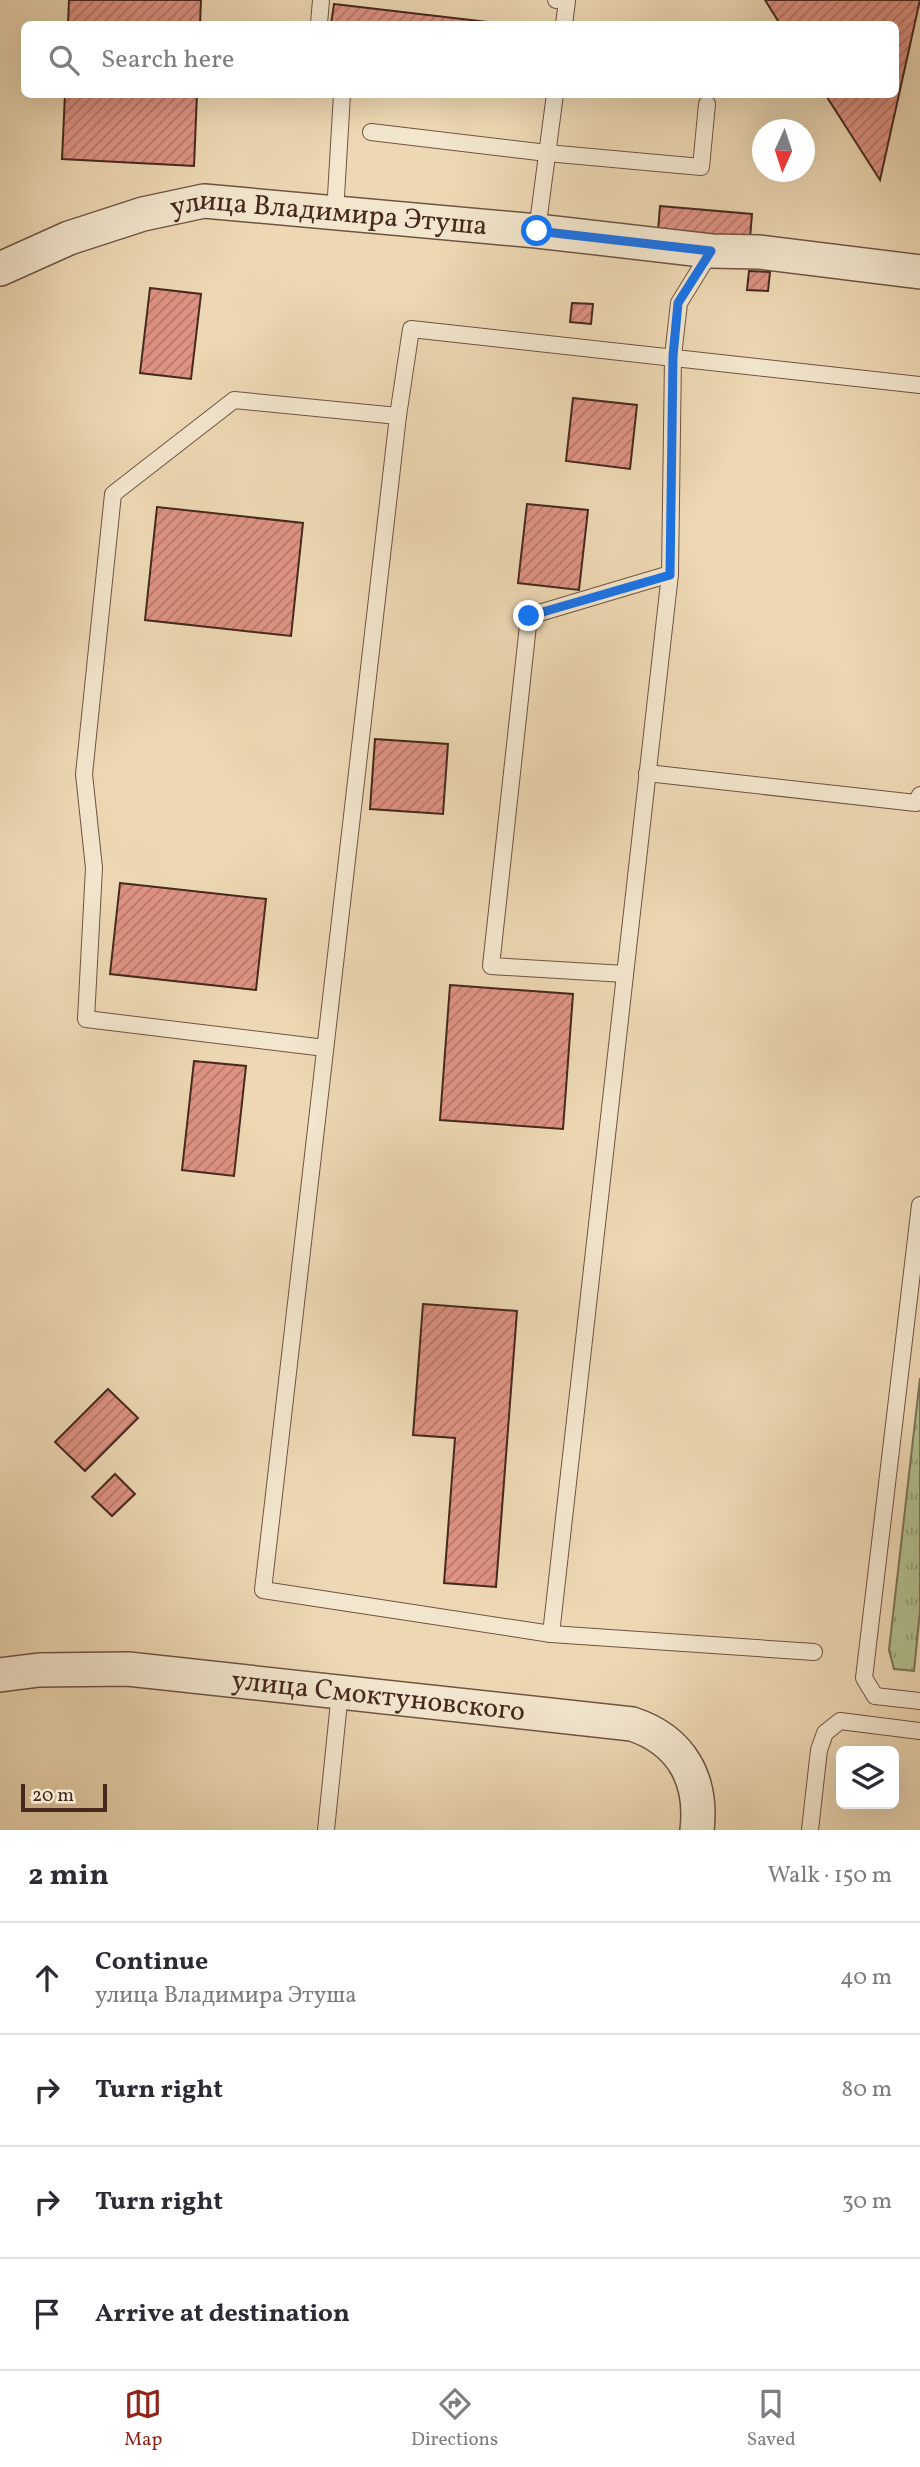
<!DOCTYPE html>
<meta charset="utf-8">
<style>
body{margin:0;font-family:Vollkorn,serif;background:#f2f2f3;color:#2b2b33}
.controls{position:absolute;right:21px;bottom:21px;display:grid;overflow:hidden;border-radius:10px;box-shadow:0 7px 28px #0002}
.controls button{width:63px;height:63px;display:grid;place-items:center;padding:0;border:0;border-bottom:2px solid #e1e1e2;background:#fff;color:#2b2b33;font:35px sans-serif}
.compass{position:absolute;left:752px;top:119px;width:63px;height:63px;border-radius:50%;background:#fff;box-shadow:0 7px 28px #0002;rotate:183deg}
.scale{position:absolute;left:21px;bottom:18px;width:86px;box-sizing:border-box;padding-left:7px;border:4px solid #46281d;border-top:0;font-size:19px;line-height:24px;white-space:nowrap;color:#46281d;-webkit-text-stroke:5px #f3e6ce;paint-order:stroke}
.stop{position:absolute;width:21px;height:21px;margin:-16px;border:5px solid #1a73e8;border-radius:50%;background:#fff}
.stop.end{background:#1a73e8;border-color:#fff;box-shadow:0 2px 7px #0008}
.list{margin:0;padding:0;list-style:none}
h2{display:flex;justify-content:space-between;align-items:center;height:91px;margin:0;padding:0 28px;font-size:30px}
h2 small{font-size:23px;font-weight:400;color:#7c7c81}
.list li{display:grid;grid-template-columns:46px 1fr auto;gap:21px;align-items:center;box-sizing:border-box;height:112px;padding:0 28px;border-top:2px solid #e1e1e2}
.list b{display:block;font-size:26px;white-space:nowrap}
.list p{margin:0;font-size:23px;white-space:nowrap;color:#7c7c81}
.list em{font-size:23px;font-style:normal;color:#7c7c81}
.icon{flex:none;width:38px;height:38px;fill:none;stroke:currentColor;stroke-width:2;stroke-linecap:round;stroke-linejoin:round}
.map{position:relative;flex:none;width:920px;height:1830px;overflow:hidden}
.search{position:absolute;background:#fff;box-shadow:0 7px 28px #0002;left:21px;right:21px;top:21px;height:77px;display:flex;align-items:center;gap:18px;box-sizing:border-box;padding:0 24px;border-radius:10px;color:#7c7c81;font-size:26px}
.sheet{height:539px;background:#fff}
nav{display:flex;justify-content:space-around;align-items:center;box-sizing:border-box;height:98px;border-top:2px solid #e1e1e2;background:#fff;font-size:19px;color:#7c7c81}
nav a{display:grid;justify-items:center;gap:4px}
nav .on{color:#8f2418}
.map>svg:first-child{display:block}
.grass{fill:url(#grass-tufts);stroke:#7c7456;stroke-width:2}
.building{fill:url(#building-hatch);stroke:#46281d;stroke-width:2}
.lines{fill:none;stroke-linecap:round;stroke-linejoin:round}
.lane-casing{stroke:#705442;stroke-width:18}
.street-casing{stroke:#705442;stroke-width:36}
.lane{stroke:#f3e6ce;stroke-width:16}
.street{stroke:#f3e6ce;stroke-width:33}
.route{stroke:#1a73e8;stroke-width:9}
.labels{text-anchor:middle;dominant-baseline:central;stroke-width:6;stroke-linejoin:round;paint-order:stroke}
.street-label{font-size:28px;fill:#46281d;stroke:#f3e6ce}
</style>
<div class="map">
<svg width="920" height="1830" viewBox="0 0 920 1830">
<defs>
<pattern id="grass-tufts" width="24" height="20" patternUnits="userSpaceOnUse" patternTransform="scale(1.75)"><rect width="24" height="20" fill="#b3c090"/><path d="M3 7l-1-3M5 7V3M7 7l1-3M15 17l-1-3M17 17v-4M19 17l1-3" fill="none" stroke="#939c75"/></pattern>
<pattern id="building-hatch" width="6" height="6" patternUnits="userSpaceOnUse" patternTransform="scale(1.75)"><rect width="6" height="6" fill="#df9383"/><path d="M-1 1l2-2M0 6l6-6M5 7l2-2" fill="none" stroke="#b7786b"/></pattern>
</defs>
<rect width="100%" height="100%" fill="#edd8b3"/>
<filter id="stains"><feTurbulence type="fractalNoise" baseFrequency=".00286" numOctaves="4"/><feColorMatrix values="0 0 0 0 .2 0 0 0 0 .09 0 0 0 0 .02 0 0 0 .5 -.17"/></filter>
<radialGradient id="worn" r=".72"><stop offset=".6" stop-color="#630" stop-opacity="0"/><stop offset="1" stop-color="#630" stop-opacity=".3"/></radialGradient>
<polygon class="grass" points="920,1378 920,1611 914,1671 894,1669 889,1650"/>
<g class="building">
<polygon points="69,0 201,0 200,24 68,24"/>
<polygon points="765,0 920,0 880,180 825,94 895,94 895,24 780,24"/>
<polygon points="334,4 505,24 331,24"/>
<polygon points="65,94 197,94 194,166 62,159"/>
<polygon points="660,206 752,214 750,238 658,231"/>
<polygon points="749,271 770,272 768,291 747,290"/>
<polygon points="150,288 201,294 191,379 140,373"/>
<polygon points="572,303 593,304 591,324 570,322"/>
<polygon points="573,398 637,405 630,469 566,461"/>
<polygon points="527,504 588,510 579,590 518,583"/>
<polygon points="157,507 303,523 291,636 145,620"/>
<polygon points="375,739 448,744 443,814 370,809"/>
<polygon points="120,883 266,899 256,990 110,974"/>
<polygon points="450,985 573,994 563,1129 440,1120"/>
<polygon points="194,1061 246,1066 234,1176 182,1170"/>
<polygon points="423,1304 517,1311 496,1587 444,1583 455,1438 413,1435"/>
<polygon points="108,1389 138,1418 85,1471 55,1442"/>
<polygon points="115,1474 135,1494 112,1516 92,1497"/>
</g>
<g class="lines">
<g class="lane-casing">
<g id="lane">
<polyline points="556,0 567,1 564,24"/>
<polyline points="319,24 321,0"/>
<polyline points="371,132 547,153 701,167 707,104"/>
<polyline points="335,213 342,94"/>
<polyline points="537,231 555,94"/>
<polyline points="398,416 411,329 920,385"/>
<polyline points="647,773 916,803 920,795"/>
<polyline points="625,974 491,966 529,616 670,574"/>
<polyline points="325,1048 86,1019 94,868 84,774 113,494 234,400 398,416 263,1590 551,1634 814,1652"/>
<polyline points="920,1205 864,1678 875,1696 920,1701"/>
<polyline points="551,1634 670,574 673,356 679,303 711,251"/>
<polyline points="326,1830 340,1692"/>
<polyline points="810,1830 819,1750 825,1733 840,1721 920,1731"/>
</g>
</g>
<g class="street-casing">
<g id="street">
<path id="s1" d="M 0,269 L 69,238 L 143,214 L 204,201 L 537,231 L 711,251 L 759,252 L 920,272"/>
<path id="s2" d="M 0,1675 L 39,1670 L 128,1669 L 632,1724 C 681,1740 703,1779 697,1830"/>
</g>
</g>
<use href="#lane" class="lane"/>
<use href="#street" class="street"/>
</g>
<g class="lines">
<polyline class="route" points="529,616 670,575 673,356 678,303 711,251 537,231"/>
</g>
<g class="labels">
<g class="street-label">
<text stroke="none"><textPath href="#s1" startOffset="341">улица Владимира Этуша</textPath></text>
<text stroke="none"><textPath href="#s2" startOffset="380">улица Смоктуновского</textPath></text>
</g>
</g>
<rect width="100%" height="100%" filter="url(#stains)"/>
<rect width="100%" height="100%" fill="url(#worn)"/>
</svg>
<div class="controls">
<button><svg class="icon" aria-label="layers" viewBox="0 0 24 24"><path d="M12 4l9 5-9 5-9-5zM3 14l9 5 9-5"/></svg></button>
</div>
<svg class="compass" viewBox="-18 -18 36 36"><path d="M0-13l5 13h-10z" fill="#e53935"/><path d="M0 13l5-13h-10z" fill="#7c7c81"/></svg>
<div class="scale">20 m</div>
<div class="stop" style="left:537px;top:231px"></div>
<div class="stop end" style="left:529px;top:616px"></div>
<div class="search"><svg class="icon" aria-label="search" viewBox="0 0 24 24"><circle cx="10" cy="10" r="6"/><path d="M15 15l6 6"/></svg>Search here</div>
</div>
<section class="sheet">
<h2>2 min<small>Walk · 150 m</small></h2>
<ul class="list">
<li><svg class="icon" aria-label="ahead" viewBox="0 0 24 24"><path d="M12 20V5M6 11l6-6 6 6"/></svg><div><b>Continue</b><p>улица Владимира Этуша</p></div><em>40 m</em></li>
<li><svg class="icon" aria-label="right" viewBox="0 0 24 24"><path d="M7 20v-9h11M14 6l5 5-5 5"/></svg><div><b>Turn right</b></div><em>80 m</em></li>
<li><svg class="icon" aria-label="right" viewBox="0 0 24 24"><path d="M7 20v-9h11M14 6l5 5-5 5"/></svg><div><b>Turn right</b></div><em>30 m</em></li>
<li><svg class="icon" aria-label="arrive" viewBox="0 0 24 24"><path d="M6 21V4h12l-3 4 3 4H6"/></svg><div><b>Arrive at destination</b></div></li>
</ul>
</section>
<nav>
<a class="on"><svg class="icon" aria-label="map" viewBox="0 0 24 24"><path d="M3 6l6-2 6 2 6-2v14l-6 2-6-2-6 2zM9 4v14M15 6v14"/></svg>Map</a>
<a><svg class="icon" aria-label="directions" viewBox="0 0 24 24"><path d="M12 3l9 9-9 9-9-9zM9 14v-3h6M13 9l2 2-2 2"/></svg>Directions</a>
<a><svg class="icon" aria-label="saved" viewBox="0 0 24 24"><path d="M7 4h10v16l-5-4-5 4z"/></svg>Saved</a>
</nav>
